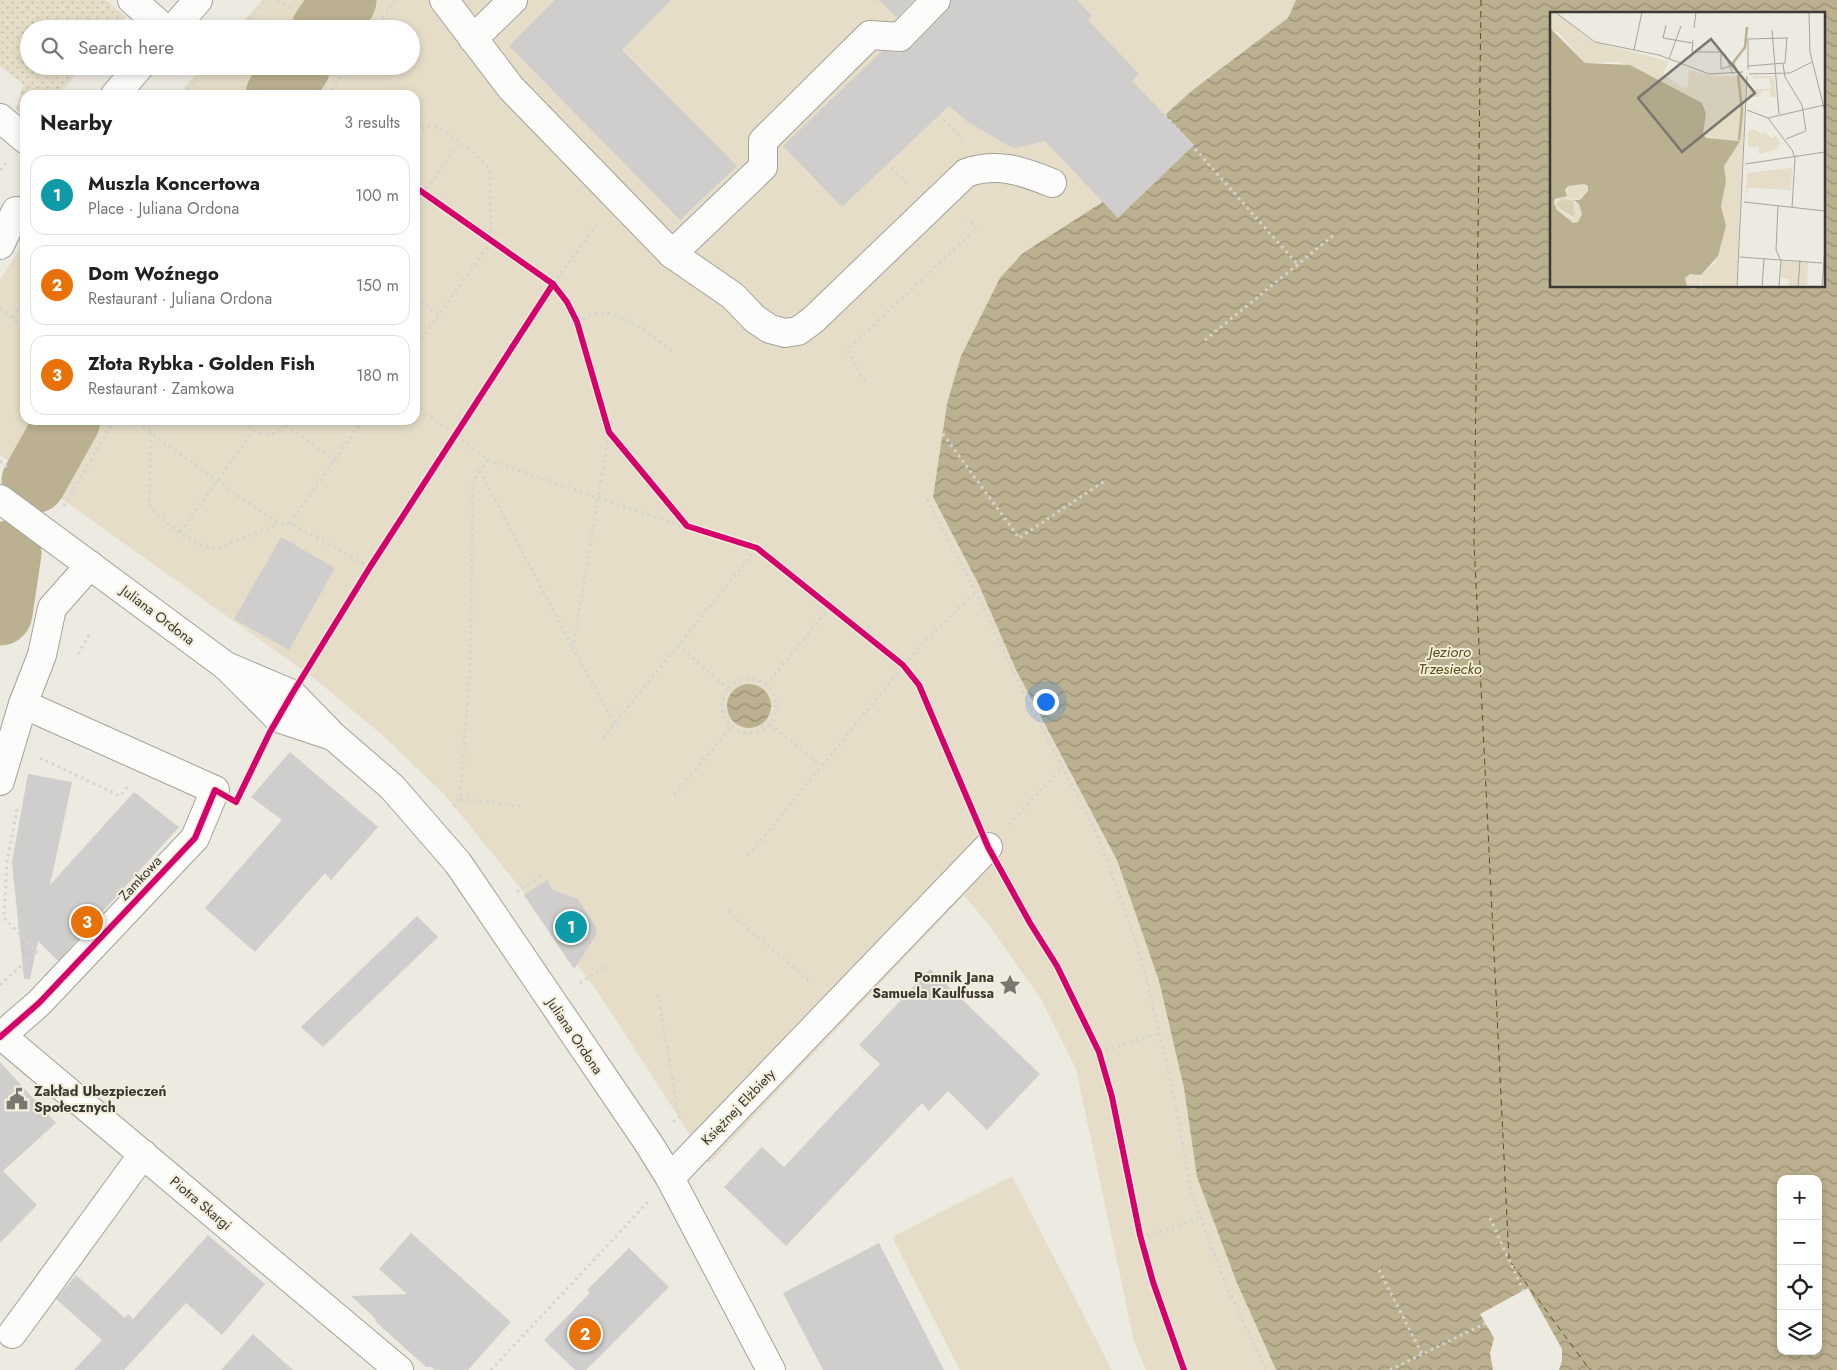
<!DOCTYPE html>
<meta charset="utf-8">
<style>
body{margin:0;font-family:Jost,sans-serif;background:#f6f6f6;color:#222}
.controls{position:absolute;right:15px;bottom:15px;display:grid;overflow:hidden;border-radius:10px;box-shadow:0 2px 8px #0003}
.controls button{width:45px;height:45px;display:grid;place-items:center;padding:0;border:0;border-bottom:1px solid #e0e0e0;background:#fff;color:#222;font:25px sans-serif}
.you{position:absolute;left:1045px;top:701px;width:18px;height:18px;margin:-12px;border:4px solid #fff;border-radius:50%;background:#1a73e8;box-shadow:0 0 0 8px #1a73e833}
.badge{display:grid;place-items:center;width:32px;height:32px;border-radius:50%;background:#79776f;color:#fff;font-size:16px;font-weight:700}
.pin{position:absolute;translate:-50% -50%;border:2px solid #fff;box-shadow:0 1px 5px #0006}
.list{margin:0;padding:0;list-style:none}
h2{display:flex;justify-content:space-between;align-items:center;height:65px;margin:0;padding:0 20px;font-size:21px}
h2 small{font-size:16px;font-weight:400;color:#767676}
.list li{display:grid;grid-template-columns:32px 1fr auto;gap:15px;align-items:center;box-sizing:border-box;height:80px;margin:0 10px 10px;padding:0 10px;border:1px solid #e0e0e0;border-radius:15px}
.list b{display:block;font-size:19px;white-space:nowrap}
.list p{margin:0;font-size:16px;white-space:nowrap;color:#767676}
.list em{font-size:16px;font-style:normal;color:#767676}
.icon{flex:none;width:28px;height:28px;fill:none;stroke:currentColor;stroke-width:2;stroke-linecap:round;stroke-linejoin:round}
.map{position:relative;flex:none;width:1837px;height:1370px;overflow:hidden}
.search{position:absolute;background:#fff;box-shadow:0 2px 8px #0003;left:20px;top:20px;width:400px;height:55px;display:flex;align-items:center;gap:12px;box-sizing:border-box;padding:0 18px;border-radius:28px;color:#767676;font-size:19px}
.panel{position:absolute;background:#fff;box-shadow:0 2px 8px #0003;left:20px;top:90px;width:400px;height:335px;border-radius:15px}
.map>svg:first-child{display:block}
.grass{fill:url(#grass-dots)}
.park{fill:#e5ddc8}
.water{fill:url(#water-waves);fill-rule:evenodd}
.pier{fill:#edeae1}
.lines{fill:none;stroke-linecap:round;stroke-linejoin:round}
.river{stroke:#bbb08f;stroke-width:65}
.ferry{stroke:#5f4e19;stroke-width:1;stroke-dasharray:6 5;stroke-linecap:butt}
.building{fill:#d0cecd}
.minor-casing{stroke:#a3a19a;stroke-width:30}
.path{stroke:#d5d4d1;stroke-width:3;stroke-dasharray:2.5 4;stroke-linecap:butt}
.minor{stroke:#fcfcfa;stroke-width:28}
.cycleway-casing{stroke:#f3eddb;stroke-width:9}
.cycleway{stroke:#d6006c;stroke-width:6}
.labels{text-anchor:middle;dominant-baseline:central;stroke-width:4;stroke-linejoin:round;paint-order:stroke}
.street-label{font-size:14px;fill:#3b3932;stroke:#f3eddb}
.poi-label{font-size:14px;font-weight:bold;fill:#3b3932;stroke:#f3eddb;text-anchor:end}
.water-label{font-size:15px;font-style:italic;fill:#5f4e19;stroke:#f3eddb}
.inset-river{fill:none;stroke:#bbb08f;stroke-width:2.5}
.inset-road{fill:none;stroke:#a6a39b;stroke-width:1}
.view{fill:#79776f;fill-opacity:0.15;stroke:#79776f;stroke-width:2.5}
.inset-edge{fill:none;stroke:#3b3932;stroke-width:2.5}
</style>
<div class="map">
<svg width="1837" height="1370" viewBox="0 0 1837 1370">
<defs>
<pattern id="grass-dots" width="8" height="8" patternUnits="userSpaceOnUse" patternTransform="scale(1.25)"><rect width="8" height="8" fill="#e5ddc8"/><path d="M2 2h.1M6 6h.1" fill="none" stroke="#c5beac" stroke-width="1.8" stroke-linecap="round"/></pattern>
<pattern id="water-waves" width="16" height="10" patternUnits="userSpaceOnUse" patternTransform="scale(1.25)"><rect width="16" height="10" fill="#bbb08f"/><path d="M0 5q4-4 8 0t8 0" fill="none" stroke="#999075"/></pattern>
</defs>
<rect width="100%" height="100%" fill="#edeae1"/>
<polygon class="grass" points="0,0 106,0 126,17 116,29 29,29 29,66 83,66 58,95 25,95 25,117 16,110 23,84 0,66"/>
<g class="park">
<polygon points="262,0 1296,0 1288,18 1194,89 1140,137 1101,203 1023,253 947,404 933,497 978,583 1016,670 1117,860 1159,981 1184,1088 1197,1177 1237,1283 1276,1370 1146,1370 1134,1341 1076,1069 1041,999 988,924 964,895 709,1164 597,991 517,884 444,794 382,735 315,679 0,455 0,280 19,250 25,251 25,420 415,420 415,95 178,95 203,66 411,66 411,29 236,29"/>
<polygon points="1012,1176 1112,1370 960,1370 892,1237"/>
</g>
<g class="water">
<path d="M 1296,0 L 1837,0 L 1837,1370 L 1276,1370 L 1237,1283 L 1197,1177 L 1184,1088 L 1159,981 L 1117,860 L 1016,670 L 978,583 L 933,497 L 947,404 L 961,356 L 1000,278 L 1023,253 L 1101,203 L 1140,137 L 1194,89 L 1288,18 ZM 1551,14 L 1823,14 L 1823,286 L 1551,286 ZM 1781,1179 L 1818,1179 L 1818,1351 L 1781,1351 Z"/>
<circle cx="749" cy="706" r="22"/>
</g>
<polygon class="pier" points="1528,1288 1562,1349 1562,1361 1559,1370 1493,1370 1490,1353 1494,1338 1480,1314"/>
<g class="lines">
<g class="river">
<polyline points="324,29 344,0"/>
<polyline points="278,95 298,66"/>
<polyline points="34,481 68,420"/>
<polyline points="0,613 9,553"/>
</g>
<polyline class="ferry" points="1481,0 1474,543 1509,1260 1590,1370"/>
</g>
<g class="building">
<polygon points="555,0 671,0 622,50 737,166 680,220 509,46"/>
<polygon points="878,0 914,0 897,17"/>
<polygon points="951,0 1077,0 1092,16 1088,20 1139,74 1132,81 1194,145 1118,218 1045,141 1016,148 1009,146 968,122 949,106 842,207 783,146 882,51 899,53 911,48 947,11"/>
<polygon points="281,537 335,568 289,650 234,619"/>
<polygon points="290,752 378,827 331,880 325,873 255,952 205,908 282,820 251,797"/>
<polygon points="28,774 72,782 50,885 134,792 179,827 58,961 38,941 30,979 24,979 12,862"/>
<polygon points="547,880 553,890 578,899 595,925 597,934 574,969 524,895"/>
<polygon points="417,916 438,937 323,1047 301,1027"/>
<polygon points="930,969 1040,1074 987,1130 948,1091 929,1111 922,1103 786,1246 724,1187 762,1147 784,1167 880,1064 859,1045"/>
<polygon points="0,1062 56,1123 3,1171 37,1205 0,1243"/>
<polygon points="411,1233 511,1322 468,1370 435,1370 431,1367 426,1367 376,1322 375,1318 351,1296 407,1294 379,1269"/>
<polygon points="208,1235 265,1284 222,1335 186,1303 124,1370 74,1370 102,1340 56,1299 76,1275 125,1318 128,1314 133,1319"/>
<polygon points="879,1243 944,1370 823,1370 783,1293"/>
<polygon points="629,1248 669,1287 586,1370 575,1370 544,1340 590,1293 587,1290"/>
<polygon points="253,1334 293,1370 221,1370"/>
</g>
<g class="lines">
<g class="minor-casing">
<g id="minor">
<polyline points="132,0 165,29"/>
<path d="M 444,0 L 511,88 L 672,254 L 733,296 L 755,319 L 770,329 L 785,333 L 798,331 L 813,320 L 966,173 C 997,162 1023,171 1052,183"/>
<polyline points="173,29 198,0"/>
<polyline points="473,39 513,0"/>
<polyline points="115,95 140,66"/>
<polyline points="0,118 25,139"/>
<polyline points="0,245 16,211"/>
<polyline points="672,254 763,167 763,141 870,35 900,37 936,0"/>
<polyline points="0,499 226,666 278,718 329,735"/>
<polyline points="226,666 292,694 333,736 392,787 458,863 649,1144 670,1178 771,1370"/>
<polyline points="0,781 23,704 42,655 52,608 90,565"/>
<polyline points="2,1036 399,1370"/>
<polyline points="0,1037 39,1003 195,838 215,790 23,704"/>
<polyline points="670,1178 988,847"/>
<polyline points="12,1334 143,1154"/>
</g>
</g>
<g class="path">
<polyline points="278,0 293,10"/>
<polyline points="241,29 266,0"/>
<polyline points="375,29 396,0"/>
<polyline points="183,95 208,66"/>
<polyline points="328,95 348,66"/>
<polyline points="939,115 963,140"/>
<polyline points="1165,115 1298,265"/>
<path d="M 415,130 C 423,128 430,125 438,128 C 451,133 484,160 490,171 L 491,242 L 415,348"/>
<polyline points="887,163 908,184"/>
<polyline points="0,170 6,163"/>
<polyline points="415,187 553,284 567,302 577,322 609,432 573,648 614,723"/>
<polyline points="415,205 460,143"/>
<polyline points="415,297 439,315"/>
<polyline points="0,308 25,328"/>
<polyline points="13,318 25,299"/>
<path d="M 577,322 C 582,320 589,315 595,314 C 621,309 654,336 672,351"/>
<polyline points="1205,340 1335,234"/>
<polyline points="865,381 847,350 977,228 967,218"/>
<polyline points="415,405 488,460 667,521 757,548 912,675 976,818"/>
<polyline points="132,420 279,524 290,523 370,567"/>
<path d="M 245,420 C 255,438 279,440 289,420"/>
<polyline points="286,425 335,460"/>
<polyline points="149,431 157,420"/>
<polyline points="609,432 686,526"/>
<path d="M 151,433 L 149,504 C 160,521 196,547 215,549 L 279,524"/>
<polyline points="943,434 1019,538 1106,480"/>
<polyline points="488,460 480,471 573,648"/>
<polyline points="0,461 7,467"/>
<polyline points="927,499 976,592 1018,682 1091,822 1104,852 1137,945 1147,980 1174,1096 1191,1191 1224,1280 1266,1370"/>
<polyline points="64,506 114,420"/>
<polyline points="290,523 363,420"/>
<polyline points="180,532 253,431"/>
<polyline points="678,645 728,689"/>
<polyline points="78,654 89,635"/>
<polyline points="308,667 553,284 597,224"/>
<circle cx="749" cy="706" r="27"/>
<polyline points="766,685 830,607"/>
<polyline points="770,724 821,766"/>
<polyline points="603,738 757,548"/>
<polyline points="40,758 120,796 128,786"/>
<polyline points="247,781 263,746"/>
<polyline points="674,795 731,727"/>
<polyline points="460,799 520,806"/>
<polyline points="453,806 460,799 470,672 473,481 480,471"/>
<polyline points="17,809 7,862 4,918 40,955"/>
<polyline points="1009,824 1062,768"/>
<polyline points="748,856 919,647 976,592"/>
<path d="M 1004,878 C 1037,934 1076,990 1099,1051 C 1121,1109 1126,1173 1139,1233 C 1150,1280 1168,1325 1184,1370"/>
<polyline points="517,892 543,874"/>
<polyline points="728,911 811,983"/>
<polyline points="580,983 606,966"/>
<polyline points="0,985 37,951"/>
<polyline points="658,994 679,1117 673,1122"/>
<polyline points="1099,1052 1160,1033"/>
<polyline points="1490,1218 1523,1290"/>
<polyline points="1141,1238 1199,1218"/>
<polyline points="1379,1270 1422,1354"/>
<polyline points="491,1370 648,1202"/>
<polyline points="1390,1370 1486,1323"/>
</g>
<use href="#minor" class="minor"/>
<g class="cycleway-casing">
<g id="cycleway">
<polyline points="415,187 553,284 567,302 577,322 609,432 687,526 757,548 903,665 919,685 988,847 1030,923 1057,966 1099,1052 1112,1097 1140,1235 1153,1282 1184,1370"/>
<polyline points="0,1037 39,1003 195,838 215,790 236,802 270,732 292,694 370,567 553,284"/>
</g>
</g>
<use href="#cycleway" class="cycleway"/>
</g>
<defs>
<g id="sight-bare" transform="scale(1.725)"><path d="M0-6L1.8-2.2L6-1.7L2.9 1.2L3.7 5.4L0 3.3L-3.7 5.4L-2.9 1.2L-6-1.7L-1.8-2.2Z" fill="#79776f" stroke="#f3eddb" stroke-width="2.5" paint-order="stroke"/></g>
<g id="civic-bare" transform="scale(1.725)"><path d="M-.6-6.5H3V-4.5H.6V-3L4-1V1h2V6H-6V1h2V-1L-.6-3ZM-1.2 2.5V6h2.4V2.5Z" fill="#79776f" stroke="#f3eddb" stroke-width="2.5" paint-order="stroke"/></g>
</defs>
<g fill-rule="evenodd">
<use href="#sight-bare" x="1010" y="985"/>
<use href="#civic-bare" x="17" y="1099"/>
</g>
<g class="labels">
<g class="street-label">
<text transform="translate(158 615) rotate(37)">Juliana Ordona</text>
<text transform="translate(140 878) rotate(-47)">Zamkowa</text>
<text transform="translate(575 1036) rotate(56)">Juliana Ordona</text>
<text transform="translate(738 1107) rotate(-46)">Księżnej Elżbiety</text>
<text transform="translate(201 1203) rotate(40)">Piotra Skargi</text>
</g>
<g class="poi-label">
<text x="994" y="977">Pomnik Jana<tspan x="994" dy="16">Samuela Kaulfussa</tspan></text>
<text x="34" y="1091" text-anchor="start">Zakład Ubezpieczeń<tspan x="34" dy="16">Społecznych</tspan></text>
</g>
<g class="water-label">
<text x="1450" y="652">Jezioro<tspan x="1450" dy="17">Trzesiecko</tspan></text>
</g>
</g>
<g transform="translate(1550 12)">
<rect width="275" height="275" fill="#edeae1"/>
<path d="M 202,64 L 224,64 L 226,85 L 220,85 L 220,79 L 212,79 L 209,85 L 199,85 L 200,77 L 221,77 L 219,66 L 204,67 ZM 204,117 L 211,122 L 214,120 L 222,126 L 225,124 L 231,132 L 227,134 L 228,137 L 209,142 L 209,134 L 198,135 L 198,120 ZM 242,156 L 241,178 L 198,176 L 196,188 L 197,161 ZM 232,249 L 258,251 L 257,275 L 238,275 L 239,267 L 231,266 ZM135 269a8 8 0 1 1 16 0a8 8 0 1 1-16 0Z" fill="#e5ddc8"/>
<path d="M 13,187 L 24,188 L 26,207 L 7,195 L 7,190 Z" fill="#dad0b4"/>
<path d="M 34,172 L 38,174 L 38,179 L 30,188 L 18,186 L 6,191 L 12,200 L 24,207 L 24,191 L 29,192 L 32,202 L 28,210 L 23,211 L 7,198 L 4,191 L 16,182 L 18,174 Z" fill="#e5ddc8"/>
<path d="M 0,0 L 11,4 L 43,30 L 119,49 L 113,62 L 131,75 L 138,76 L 139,58 L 162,64 L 194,64 L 196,72 L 186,275 L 152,275 L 151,263 L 165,251 L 170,238 L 176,214 L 171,194 L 175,169 L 174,154 L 188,128 L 156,126 L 153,122 L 156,102 L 152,91 L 92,62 L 87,56 L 67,50 L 35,51 L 9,21 L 0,17 Z" fill="#e5ddc8"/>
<path d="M 1,17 L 35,51 L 80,53 L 152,91 L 156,102 L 153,122 L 156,126 L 190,129 L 174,154 L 176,169 L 171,194 L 176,214 L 168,244 L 151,263 L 140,262 L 135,266 L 137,275 L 0,275 ZM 34,172 L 38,174 L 38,179 L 30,188 L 24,188 L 29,192 L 32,202 L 28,210 L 23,211 L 7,198 L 4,191 L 5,187 L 17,184 L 15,178 L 18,174 Z" fill="#bbb08f" fill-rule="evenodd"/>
<path class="inset-river" d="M 187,59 L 183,51 L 195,35 L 197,15M 188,63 L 192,98 L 189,128M 0,65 L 21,73 L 39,75 L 72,71 L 104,80 L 148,131 L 163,133 L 162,153 L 149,167 L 74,188 L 47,201 L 22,234 L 22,248 L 41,275M 0,250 L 17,275"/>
<path class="inset-road" d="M 5,0 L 45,30 L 109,43 L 159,62 L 193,60M 259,0 L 260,40 L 275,100M 116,13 L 113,26 L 142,31M 144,16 L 146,0M 222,18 L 229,102M 143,28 L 142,40 L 171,40 L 171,57 L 181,54M 84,38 L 92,0M 175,42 L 183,62M 119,47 L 131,14M 233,52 L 235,65 L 252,93 L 256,119 L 236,127M 198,54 L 235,51 L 237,25M 198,58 L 198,27 L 237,26M 199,62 L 240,61 L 262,50M 197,98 L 218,106 L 242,138 L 245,146 L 242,196M 218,106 L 274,93M 195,152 L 275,140M 194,190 L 275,199M 228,194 L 226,238 L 231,249 L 229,275M 275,205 L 275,222M 190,245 L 272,251M 187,275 L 197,64M 212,275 L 214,247M 248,275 L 250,248M 272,275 L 275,235"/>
<path class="view" d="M 161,27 L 205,81 L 132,140 L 88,86 Z"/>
<rect width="275" height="275" class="inset-edge"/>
</g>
</svg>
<div class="controls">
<button>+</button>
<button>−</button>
<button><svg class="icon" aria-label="locate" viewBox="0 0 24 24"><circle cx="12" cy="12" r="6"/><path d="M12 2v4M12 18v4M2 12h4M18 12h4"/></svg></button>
<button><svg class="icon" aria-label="layers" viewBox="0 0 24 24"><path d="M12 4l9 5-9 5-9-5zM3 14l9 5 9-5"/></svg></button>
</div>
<div class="you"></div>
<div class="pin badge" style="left:571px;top:927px;background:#0f9aa8">1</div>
<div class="pin badge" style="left:585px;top:1334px;background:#e8710a">2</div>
<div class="pin badge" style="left:87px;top:922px;background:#e8710a">3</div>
<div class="search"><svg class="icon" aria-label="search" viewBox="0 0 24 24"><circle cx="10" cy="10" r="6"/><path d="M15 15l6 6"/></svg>Search here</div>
<section class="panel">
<h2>Nearby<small>3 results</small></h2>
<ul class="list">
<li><span class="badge" style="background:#0f9aa8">1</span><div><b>Muszla Koncertowa</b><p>Place · Juliana Ordona</p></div><em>100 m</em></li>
<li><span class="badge" style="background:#e8710a">2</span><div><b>Dom Woźnego</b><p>Restaurant · Juliana Ordona</p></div><em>150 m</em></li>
<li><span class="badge" style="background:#e8710a">3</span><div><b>Złota Rybka - Golden Fish</b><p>Restaurant · Zamkowa</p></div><em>180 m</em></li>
</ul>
</section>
</div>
